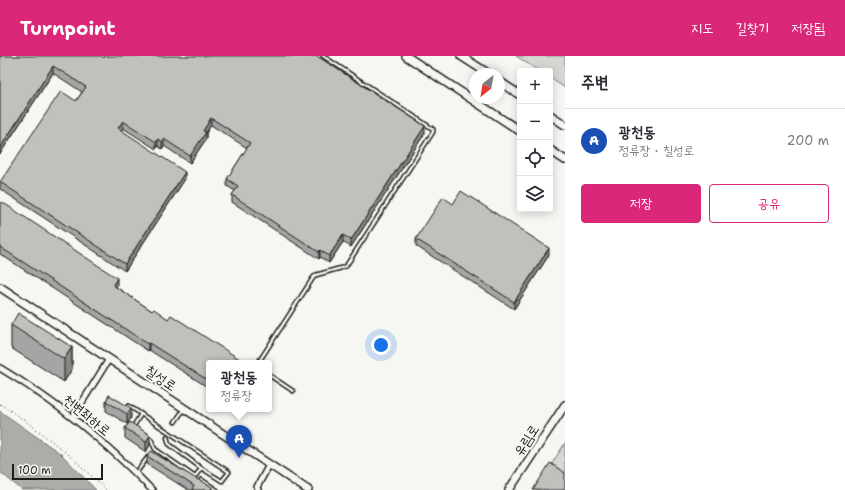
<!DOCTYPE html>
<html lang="ko">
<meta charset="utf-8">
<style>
body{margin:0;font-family:"Shantell Sans","Poor Story",sans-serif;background:#f2f2f3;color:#2b2b33}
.controls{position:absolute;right:12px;top:12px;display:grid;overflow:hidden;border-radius:4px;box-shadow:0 2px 10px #0003}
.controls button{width:36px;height:36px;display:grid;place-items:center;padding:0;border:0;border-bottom:1px solid #e1e1e2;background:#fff;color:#2b2b33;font:20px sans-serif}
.compass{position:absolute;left:469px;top:12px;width:36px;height:36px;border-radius:50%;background:#fff;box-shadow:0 2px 10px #0003;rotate:211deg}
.scale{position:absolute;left:12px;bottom:10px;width:91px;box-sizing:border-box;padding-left:4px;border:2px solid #1c1c1c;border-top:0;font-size:11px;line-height:14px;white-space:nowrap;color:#1c1c1c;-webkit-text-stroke:3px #f6f6f2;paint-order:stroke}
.you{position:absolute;left:381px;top:289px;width:14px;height:14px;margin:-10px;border:3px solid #fff;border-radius:50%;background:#1a73e8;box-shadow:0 0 0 6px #1a73e833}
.badge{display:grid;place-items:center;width:26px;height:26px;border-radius:50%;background:#db2777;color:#fff;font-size:13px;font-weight:700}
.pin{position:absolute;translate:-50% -33px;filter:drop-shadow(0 1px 2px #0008)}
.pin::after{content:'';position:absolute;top:21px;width:14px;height:12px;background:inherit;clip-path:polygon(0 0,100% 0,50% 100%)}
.popup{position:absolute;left:206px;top:304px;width:66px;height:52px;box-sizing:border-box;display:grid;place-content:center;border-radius:4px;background:#fff;filter:drop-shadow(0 1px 3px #0005);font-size:13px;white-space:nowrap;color:#7c7c81}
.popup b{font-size:15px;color:#2b2b33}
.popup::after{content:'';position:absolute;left:50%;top:100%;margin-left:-8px;border:8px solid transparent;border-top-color:#fff}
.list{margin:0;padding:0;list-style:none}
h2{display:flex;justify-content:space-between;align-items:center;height:52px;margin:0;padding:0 16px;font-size:17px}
h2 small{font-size:13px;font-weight:400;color:#7c7c81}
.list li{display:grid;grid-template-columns:26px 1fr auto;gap:12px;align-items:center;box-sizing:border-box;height:64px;padding:0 16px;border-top:1px solid #e1e1e2}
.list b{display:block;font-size:15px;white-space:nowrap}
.list p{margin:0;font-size:13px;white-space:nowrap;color:#7c7c81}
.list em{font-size:13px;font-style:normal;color:#7c7c81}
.actions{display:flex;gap:8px;padding:12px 16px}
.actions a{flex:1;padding:9px 0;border:1px solid #db2777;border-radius:4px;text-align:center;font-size:14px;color:#db2777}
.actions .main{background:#db2777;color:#fff}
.icon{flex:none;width:22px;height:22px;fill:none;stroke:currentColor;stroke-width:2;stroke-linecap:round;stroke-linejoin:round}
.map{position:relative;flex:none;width:565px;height:434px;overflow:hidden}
header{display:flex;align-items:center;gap:24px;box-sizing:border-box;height:56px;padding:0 20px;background:#db2777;color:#fff}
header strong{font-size:19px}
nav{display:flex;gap:22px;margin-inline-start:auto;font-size:14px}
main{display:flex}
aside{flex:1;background:#fff}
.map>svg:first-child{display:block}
.green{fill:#d6d6d2;stroke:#797977}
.water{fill:#acaca9;stroke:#727271}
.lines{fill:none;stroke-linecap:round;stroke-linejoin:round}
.lane-casing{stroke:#1c1c1c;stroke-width:5.5}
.street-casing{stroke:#1c1c1c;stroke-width:8}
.secondary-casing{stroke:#1c1c1c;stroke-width:10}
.path{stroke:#1c1c1c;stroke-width:1;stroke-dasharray:1 3;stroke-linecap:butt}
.lane{stroke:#f6f6f2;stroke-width:2.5}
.street{stroke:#f6f6f2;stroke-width:5}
.secondary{stroke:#f6f6f2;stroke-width:7}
.wall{fill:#a5a5a3;stroke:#1c1c1c}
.shaded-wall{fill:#868684;stroke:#1c1c1c}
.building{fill:#c0c0bd;stroke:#1c1c1c}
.labels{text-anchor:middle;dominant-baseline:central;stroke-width:4;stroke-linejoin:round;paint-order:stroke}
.street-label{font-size:14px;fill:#1c1c1c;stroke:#f6f6f2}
</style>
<header>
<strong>Turnpoint</strong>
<nav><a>지도</a><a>길찾기</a><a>저장됨</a></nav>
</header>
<main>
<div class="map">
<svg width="565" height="434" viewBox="0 0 565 434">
<rect width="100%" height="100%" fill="#f6f6f2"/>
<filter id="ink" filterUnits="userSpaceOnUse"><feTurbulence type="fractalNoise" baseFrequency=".025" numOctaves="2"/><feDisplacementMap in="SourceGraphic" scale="8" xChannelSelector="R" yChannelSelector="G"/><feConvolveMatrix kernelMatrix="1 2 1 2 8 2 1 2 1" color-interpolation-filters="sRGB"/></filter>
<g filter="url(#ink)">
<g class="green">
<polygon points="516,0 565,0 565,32 550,22 550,15 539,15"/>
<polygon points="565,387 565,418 551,409"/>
</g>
<polygon class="water" points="0,355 61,398 96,434 22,434 0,416"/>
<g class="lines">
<g class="lane-casing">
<g id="lane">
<polyline points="258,307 313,222 316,219 341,212 346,210 433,76 433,73 323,0"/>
<polyline points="269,319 293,335"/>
<polyline points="129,350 141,358"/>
<polygon points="141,358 229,416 222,425 201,412 195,421 155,393 151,383 133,371"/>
<polyline points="175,366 184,353"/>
<polyline points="167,381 169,388 201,412"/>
<polyline points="136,417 148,401"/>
<polyline points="202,424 217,434"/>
</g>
</g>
<g class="street-casing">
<g id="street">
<path d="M 0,312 C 57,346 107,387 152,434"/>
<polyline points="73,361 109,303"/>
<polyline points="258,434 257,431 269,409"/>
</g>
</g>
<g class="secondary-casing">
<g id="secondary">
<polyline points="406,0 520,75"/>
<polyline points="461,0 489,18"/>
<polyline points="499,25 520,39"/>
<polyline points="550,59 565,69"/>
<polyline points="550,94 565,104"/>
<polyline points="0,231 308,434"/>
<polyline points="509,434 565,349"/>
</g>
</g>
<path class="path" d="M 0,348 C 39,373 73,401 106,434"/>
<use href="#lane" class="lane"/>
<use href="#street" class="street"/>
<use href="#secondary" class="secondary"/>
</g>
<g class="wall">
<polygon points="0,0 104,2 425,77 351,191 343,186 329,207 320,201 319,203 232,146 232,139 235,135 227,130 227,123 247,92 211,69 206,77 206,83 190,107 164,90 162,93 158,90 156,93 123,72 121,74 185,123 125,215 0,133 0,126 76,45 82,36 53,17 0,98"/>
<polygon points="453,148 549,199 514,253 416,190 416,183"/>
<polygon points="0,150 117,229 116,231 152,255 168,263 241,307 209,307 209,332 149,294 148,295 0,198"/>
<polygon points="11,269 72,291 72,313 64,326 11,292"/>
<polygon points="109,339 131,362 127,368 106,355 106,345"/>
<polygon points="130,366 150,389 146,396 125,382 125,372"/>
<polygon points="147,400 212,434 188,434 147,408"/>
</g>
<g class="shaded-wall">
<polygon points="53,10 53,17 0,98 0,92"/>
<polygon points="211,62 211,69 206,77 206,83 190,107 190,100 203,75"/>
<polygon points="123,65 123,72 118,79 118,72"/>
<polygon points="425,70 425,77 351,191 351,184"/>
<polygon points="158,83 158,90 156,93 156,86"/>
<polygon points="164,83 164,90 162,93 162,86"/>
<polygon points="185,116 185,123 125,215 125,208"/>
<polygon points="343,179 343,186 329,207 329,200"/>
<polygon points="549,192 549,199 514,253 514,246"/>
<polygon points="320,194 320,201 319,203 319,196"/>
<polygon points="117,222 117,229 113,236 113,229"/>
<polygon points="149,287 149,294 148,295 148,288"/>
<polygon points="72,291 72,313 64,326 64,303"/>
<polygon points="131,352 131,362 127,368 127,358"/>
<polygon points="150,379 150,389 146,396 146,386"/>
</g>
<g class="building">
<polygon points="0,0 102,0 104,2 105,0 317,0 425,70 351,184 343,179 329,200 320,194 319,196 232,139 238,130 227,123 250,87 211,62 203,75 206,76 190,100 164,83 162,86 158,83 156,86 123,65 118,72 185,116 125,208 0,126 61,35 76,45 86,31 53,10 0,92"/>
<polygon points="461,135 549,192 514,246 416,183 443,141 453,148"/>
<polygon points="2,146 117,222 113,229 152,255 154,253 168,263 171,259 241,304 239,307 209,307 209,325 149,287 148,288 0,191 0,150"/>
<polygon points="18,257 72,291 64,303 11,269"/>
<polygon points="109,339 131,352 127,358 106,345"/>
<polygon points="130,366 150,379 146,386 125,372"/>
<polygon points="151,395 198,424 198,423 212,431 211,434 192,434 194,430 147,400"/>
<polygon points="550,407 565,417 565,434 533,434"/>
</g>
</g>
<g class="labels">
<g class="street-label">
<text transform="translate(161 322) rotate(34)">칠성로</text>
<text transform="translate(87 359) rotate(39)">천변좌하로</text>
<text transform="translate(526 384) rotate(-57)">유림로</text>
</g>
</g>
</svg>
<div class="controls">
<button>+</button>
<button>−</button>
<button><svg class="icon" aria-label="locate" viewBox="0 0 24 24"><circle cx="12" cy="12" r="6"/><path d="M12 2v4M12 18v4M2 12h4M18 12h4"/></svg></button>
<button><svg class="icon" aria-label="layers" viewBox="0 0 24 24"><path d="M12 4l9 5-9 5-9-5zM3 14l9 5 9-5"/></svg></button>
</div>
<svg class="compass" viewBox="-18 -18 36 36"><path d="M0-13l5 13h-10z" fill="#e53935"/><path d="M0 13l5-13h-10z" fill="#7c7c81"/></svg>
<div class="scale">100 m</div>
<div class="you"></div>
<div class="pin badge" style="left:239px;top:402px;background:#1a4fb4">A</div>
<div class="popup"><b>광천동</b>정류장</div>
</div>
<aside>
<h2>주변<small></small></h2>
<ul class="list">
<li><span class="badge" style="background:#1a4fb4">A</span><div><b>광천동</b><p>정류장 · 칠성로</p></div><em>200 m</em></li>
</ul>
<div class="actions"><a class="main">저장</a><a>공유</a></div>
</aside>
</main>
